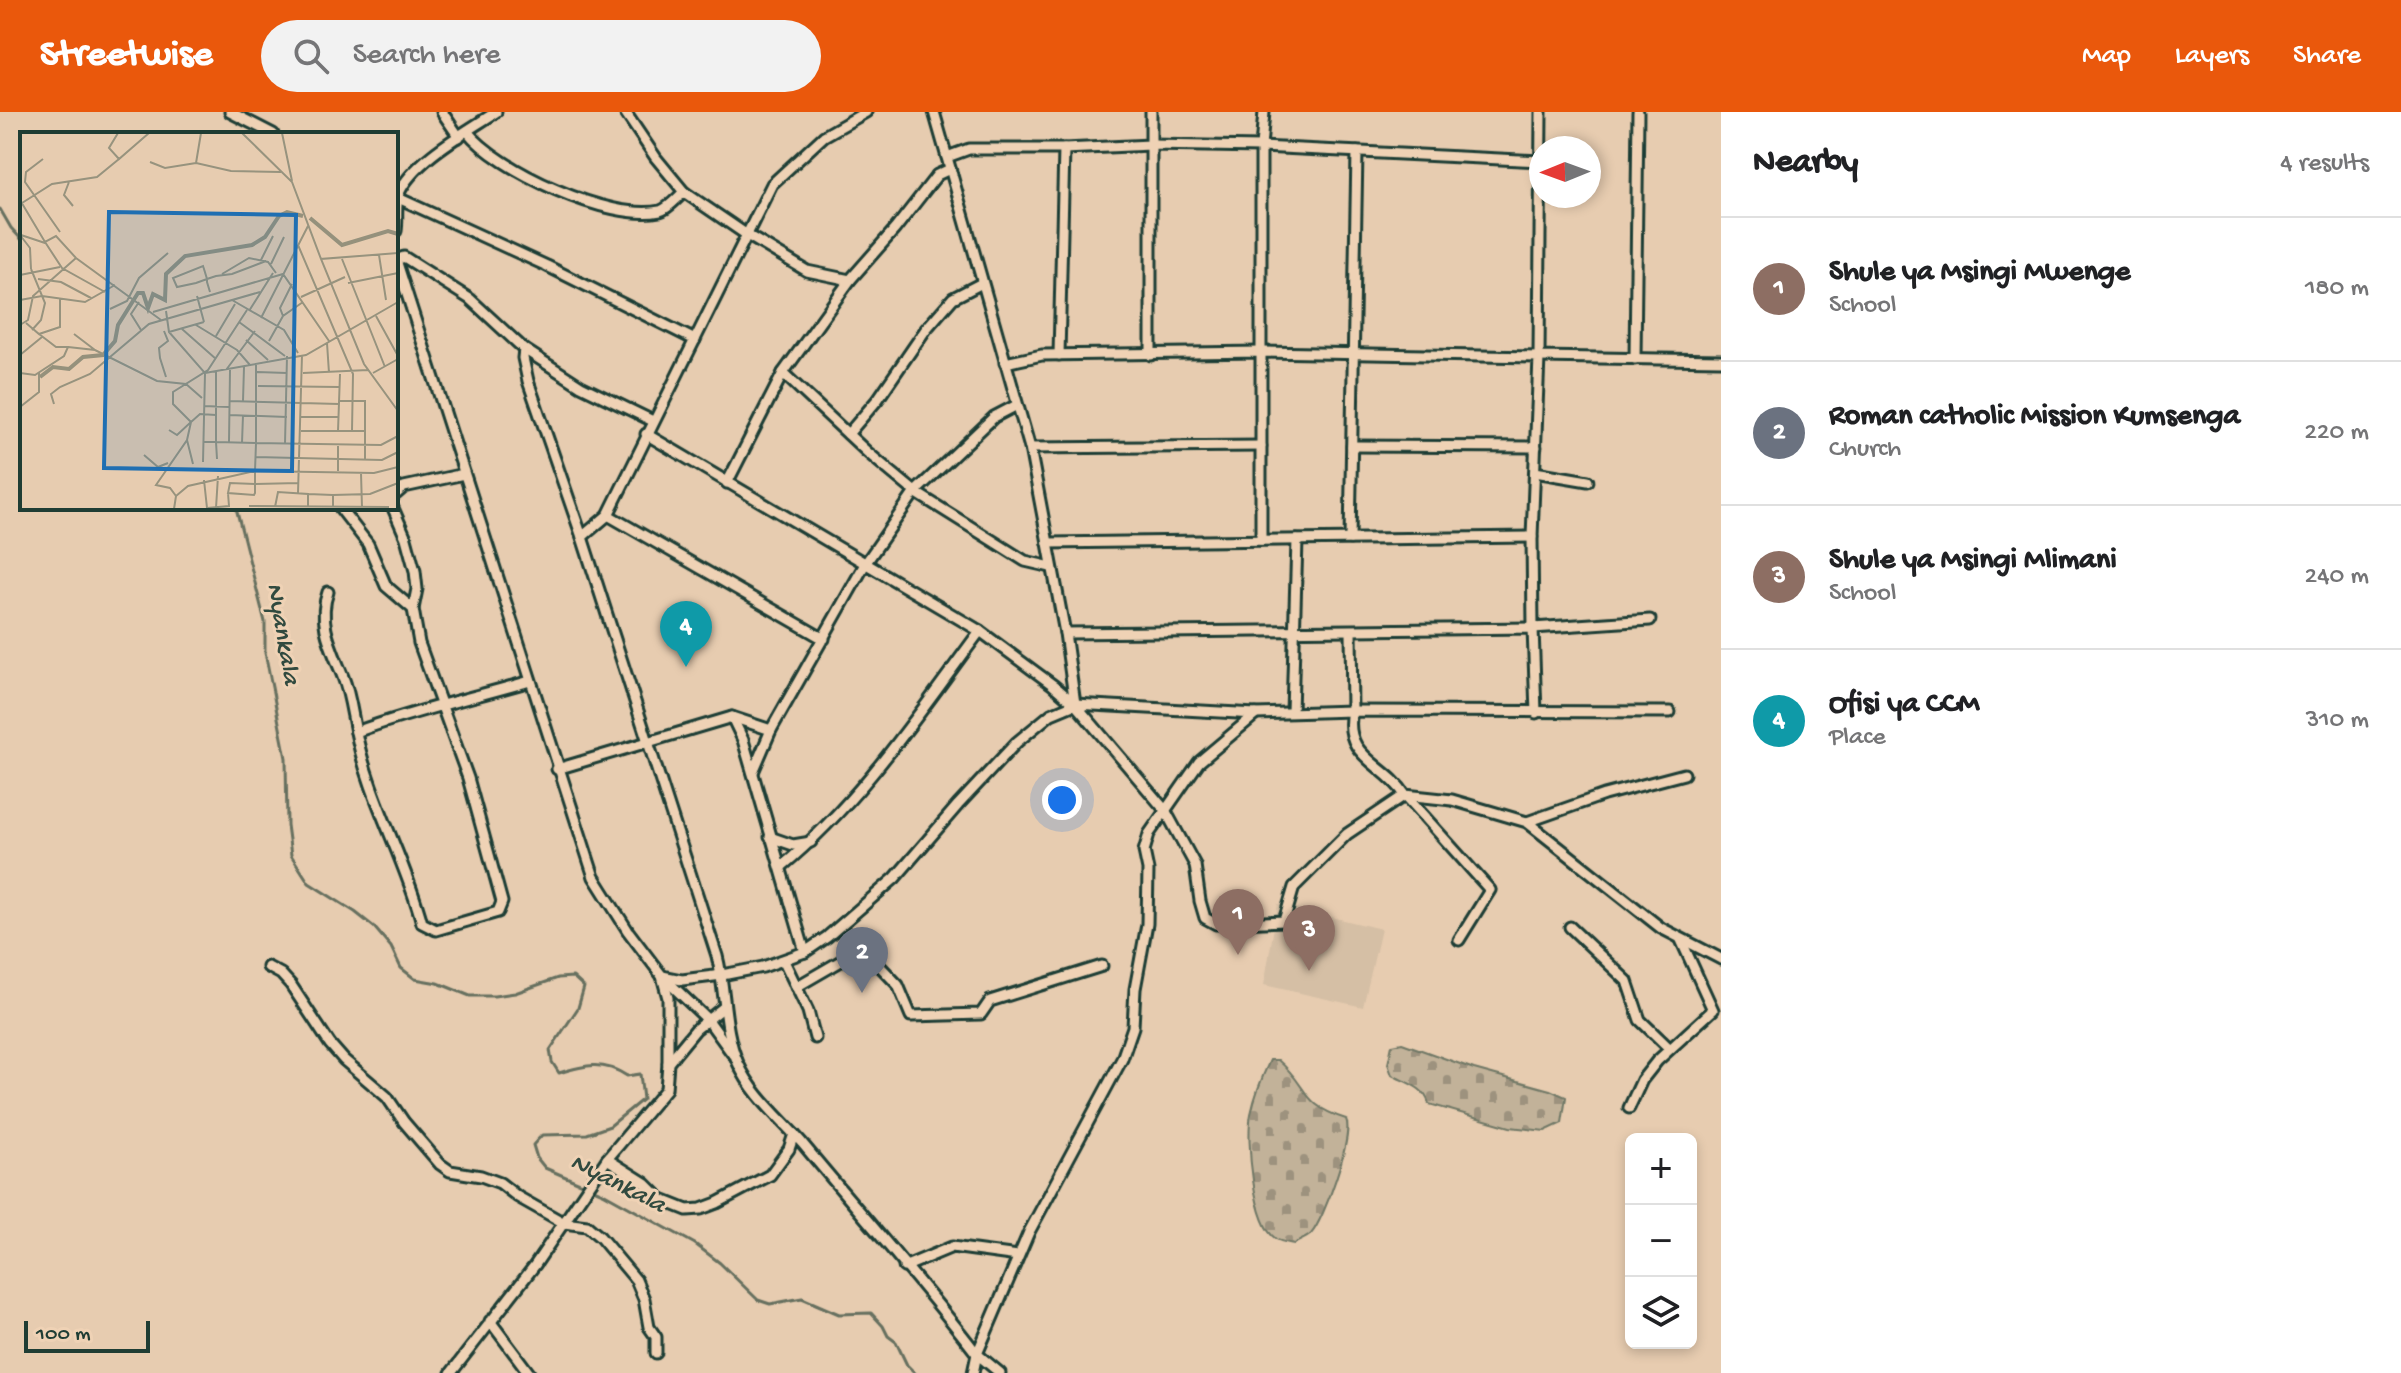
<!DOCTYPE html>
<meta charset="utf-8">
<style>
body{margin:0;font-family:"Gochi Hand",sans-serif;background:#f2f2f2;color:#202124}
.controls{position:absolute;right:24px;bottom:24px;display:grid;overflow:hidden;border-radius:12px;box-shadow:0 4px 12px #0003}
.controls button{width:72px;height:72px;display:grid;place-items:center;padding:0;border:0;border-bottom:2px solid #e0e0e0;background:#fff;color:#202124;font:40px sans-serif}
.compass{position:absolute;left:1529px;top:24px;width:72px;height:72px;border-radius:50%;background:#fff;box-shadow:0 4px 12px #0003;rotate:269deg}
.scale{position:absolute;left:24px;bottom:20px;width:126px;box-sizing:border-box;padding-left:8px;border:4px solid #1f3d34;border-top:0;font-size:22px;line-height:28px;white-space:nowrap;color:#1f3d34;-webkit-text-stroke:6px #efd2b5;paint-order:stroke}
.you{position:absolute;left:1062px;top:688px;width:28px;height:28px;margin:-20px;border:6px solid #fff;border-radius:50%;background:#1a73e8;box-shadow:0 0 0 12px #1a73e833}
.badge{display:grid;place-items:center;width:52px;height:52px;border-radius:50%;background:#ea580c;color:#fff;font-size:26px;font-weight:700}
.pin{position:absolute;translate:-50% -66px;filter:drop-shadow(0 2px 4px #0008)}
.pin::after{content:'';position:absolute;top:42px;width:28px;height:24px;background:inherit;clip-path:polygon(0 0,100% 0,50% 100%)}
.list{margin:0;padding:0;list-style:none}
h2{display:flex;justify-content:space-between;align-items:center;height:104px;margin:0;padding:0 32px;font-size:34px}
h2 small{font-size:26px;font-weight:400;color:#757577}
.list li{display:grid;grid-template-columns:52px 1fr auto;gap:24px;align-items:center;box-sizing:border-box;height:144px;padding:0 32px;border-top:2px solid #e0e0e0}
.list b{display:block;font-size:30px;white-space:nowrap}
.list p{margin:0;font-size:26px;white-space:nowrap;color:#757577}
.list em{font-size:26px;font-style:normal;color:#757577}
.icon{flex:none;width:44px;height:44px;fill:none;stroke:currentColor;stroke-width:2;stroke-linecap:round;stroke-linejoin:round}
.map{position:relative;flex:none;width:1721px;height:1261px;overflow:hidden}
header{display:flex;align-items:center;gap:48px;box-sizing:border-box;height:112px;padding:0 40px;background:#ea580c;color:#fff}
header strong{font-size:38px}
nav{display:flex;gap:44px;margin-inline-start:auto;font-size:28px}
.search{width:560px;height:72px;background:#f2f2f2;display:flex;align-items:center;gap:20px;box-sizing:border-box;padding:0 28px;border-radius:44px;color:#757577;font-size:30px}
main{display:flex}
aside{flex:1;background:#fff}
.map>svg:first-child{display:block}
.built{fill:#d5bfa5}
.cemetery{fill:url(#cemetery-stones);stroke:#707866;stroke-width:2}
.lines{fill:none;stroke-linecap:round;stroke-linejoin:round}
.stream{stroke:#666f5f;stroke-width:3}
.minor-casing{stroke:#1f3d34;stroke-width:15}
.minor{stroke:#efd2b5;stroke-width:9}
.labels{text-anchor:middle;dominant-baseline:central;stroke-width:6;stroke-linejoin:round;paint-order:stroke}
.water-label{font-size:26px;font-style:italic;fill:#314a3f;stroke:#efd2b5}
.inset-river{fill:none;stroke:#95917c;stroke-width:4}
.inset-road{fill:none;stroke:#97937e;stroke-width:2}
.view{fill:#1f6fb2;fill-opacity:0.15;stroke:#1f6fb2;stroke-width:4}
.inset-edge{fill:none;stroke:#1f3d34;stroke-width:4}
</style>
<header>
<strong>Streetwise</strong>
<div class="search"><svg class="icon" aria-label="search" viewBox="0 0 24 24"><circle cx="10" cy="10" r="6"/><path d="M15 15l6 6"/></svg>Search here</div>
<nav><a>Map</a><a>Layers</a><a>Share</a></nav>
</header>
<main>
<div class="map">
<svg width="1721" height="1261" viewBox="0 0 1721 1261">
<defs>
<pattern id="cemetery-stones" width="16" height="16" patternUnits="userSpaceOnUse" patternTransform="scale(2)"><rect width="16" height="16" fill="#c2b299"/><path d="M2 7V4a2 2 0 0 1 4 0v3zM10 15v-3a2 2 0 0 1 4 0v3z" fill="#9d927e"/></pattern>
</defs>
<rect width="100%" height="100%" fill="#e7ccb0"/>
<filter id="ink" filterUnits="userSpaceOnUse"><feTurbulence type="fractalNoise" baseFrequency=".0125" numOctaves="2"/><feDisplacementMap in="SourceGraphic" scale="16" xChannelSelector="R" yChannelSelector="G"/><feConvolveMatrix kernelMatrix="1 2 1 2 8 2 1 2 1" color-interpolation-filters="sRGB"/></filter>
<g filter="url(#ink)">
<polygon class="built" points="1278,792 1381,817 1363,895 1264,873"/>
<g class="cemetery">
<path d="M 1402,931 L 1474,957 L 1550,978 L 1566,985 L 1562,1011 L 1545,1019 L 1510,1015 L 1429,992 C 1425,975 1407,971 1392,963 L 1388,952 L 1392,933 Z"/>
<path d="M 1270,948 L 1278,948 C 1310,975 1299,992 1346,1007 C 1354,1024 1324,1108 1311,1122 C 1307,1126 1299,1129 1294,1132 C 1289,1131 1281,1130 1276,1127 C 1253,1112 1246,1027 1251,1002 C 1255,983 1262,965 1270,948 Z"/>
</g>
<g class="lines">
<g class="stream">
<polyline points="0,97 11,116 22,128"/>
<path d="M 236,396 L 265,510 L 265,540 L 286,646 L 287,713 L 291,743 L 309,771 L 355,800 L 374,815 L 391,835 L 401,856 L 415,867 L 438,871 L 470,884 L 494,884 L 515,881 L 558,866 L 573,865 L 584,875 L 578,896 L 550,938 L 552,950 L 559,961 C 585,953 603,948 627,964 L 640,962 L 643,987 L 610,1014 L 587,1022 L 542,1023 L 533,1033 L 537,1046 L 545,1056 L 603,1081 L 695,1132 L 720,1151 L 758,1188 L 770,1192 L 802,1186 L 839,1202 L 871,1201 L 883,1214 L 888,1224 L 896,1230 L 907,1253 L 915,1261"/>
</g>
<g class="minor-casing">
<g id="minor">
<polyline points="230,0 273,22"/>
<polyline points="442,0 459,25"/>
<polyline points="625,0 656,46 684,80 747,123 807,159 850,168"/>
<polyline points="934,0 1030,336 1065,521 1075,592"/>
<polyline points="1151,0 1151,243"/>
<polyline points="1541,0 1539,245 1721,248"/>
<path d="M 467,19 C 497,58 610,110 660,99 C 668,97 677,86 684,80"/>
<polyline points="947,45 969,37 1064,37 1151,33 1261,35 1541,49"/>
<polyline points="396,85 547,154 695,228"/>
<path d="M 396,119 C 398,107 395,92 399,81 C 414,48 466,20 496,0"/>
<path d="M 524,237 L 523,246 L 528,269 L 582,425 L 717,844 C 726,878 723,917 738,951 C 752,983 779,1005 802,1031 C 860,1101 922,1170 977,1242 L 1000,1261"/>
<polyline points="1059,243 1064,37"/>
<polyline points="1635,247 1638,0"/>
<polyline points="1005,251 1042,243 1262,240 1539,245 1532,425 1533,516 1650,508"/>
<polyline points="783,261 867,340 915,380 1025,449 1051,455"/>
<polyline points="653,309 581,274 524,237 470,187 404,145 396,148 594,765 628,819 662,864 668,886 668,951"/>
<polyline points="646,322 980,519 1053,573 1075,592 1165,698 1195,753 1200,789 1205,806 1216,812 1284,809 1294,775 1347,722 1405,683 1490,778 1459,828"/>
<polyline points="848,322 878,287 926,217 953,186 982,171"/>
<polyline points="1352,334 1536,335"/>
<polyline points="1030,336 1261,334"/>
<polyline points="1535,360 1588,369"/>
<polyline points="727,371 783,261 850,168 895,117 937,63 950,57"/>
<polyline points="396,382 404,375 464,362"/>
<polyline points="340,396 368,432 386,474 413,497"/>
<path d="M 393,396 L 406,426 L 415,459 L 417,477 L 413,497 L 419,531 L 468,666 L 502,790 L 498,800 L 436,818 L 422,811 C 405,746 369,687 356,620 C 412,599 472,586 530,569"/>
<polyline points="608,403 824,527"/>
<polyline points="582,425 608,403 772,72 824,24 866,0"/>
<polyline points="1350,427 1357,40"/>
<polyline points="1261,428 1261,35 1264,0"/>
<polyline points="1048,431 1532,425"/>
<path d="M 328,480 C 317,510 332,537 343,565 C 350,582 352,602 356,620"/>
<path d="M 1351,519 L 1352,599 C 1342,646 1385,651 1405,683 L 1452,688 L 1527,710 L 1661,816 L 1721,847"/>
<polyline points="1065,521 1533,516 1536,601"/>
<polyline points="1292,600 1297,428"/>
<polyline points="732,605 743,628 805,840"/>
<polyline points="557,657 732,605 771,618"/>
<polyline points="753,660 771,618 865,452 915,380 994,305 1017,293"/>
<polyline points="1527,710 1604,683 1684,662"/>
<polyline points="770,725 793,733 811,730"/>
<path d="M 781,755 C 861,689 919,601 980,519"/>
<polyline points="1570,815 1627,869 1640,908 1669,936"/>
<polyline points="784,849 808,899 815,926"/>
<polyline points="268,855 281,862 291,873 330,932 344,948 387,985 404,1010 440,1052 450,1059 481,1064 500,1071 518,1085 564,1111 587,1114 600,1125 636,1168 644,1187 649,1215 656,1225 656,1241"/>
<polyline points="662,864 682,868 722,863 763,855 805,840 827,825 895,766 958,693 1017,630 1051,602 1075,592 1256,602 1352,599 1670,600"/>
<polyline points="664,866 708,908 732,941"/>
<polyline points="796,875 846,846 862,845 876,850 898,873 911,904 981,902 990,889 1102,854"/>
<polyline points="1629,996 1642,968 1657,949 1713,898 1681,828"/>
<polyline points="607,1047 645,1071 662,1088 687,1098 701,1097 717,1091 770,1063 789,1037 794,1022"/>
<polyline points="904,1155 952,1135 1018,1144"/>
<polyline points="490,1209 529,1261"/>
<polyline points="451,1261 535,1153 607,1047 666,977 668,951 696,917 724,895"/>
<polyline points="973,1261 977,1242 1029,1120 1122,947 1133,915 1135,877 1147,812 1148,758 1144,739 1149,722 1199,650 1256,602"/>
</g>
</g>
<use href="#minor" class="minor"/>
</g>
</g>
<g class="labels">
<g class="water-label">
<text transform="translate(281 522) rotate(80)">Nyankala</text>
<text transform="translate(617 1073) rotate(27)">Nyankala</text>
</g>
</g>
<g transform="translate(20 20)">
<rect width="378" height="378" fill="#e7ccb0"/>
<path class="inset-river" d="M 290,86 L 322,113 L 368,99 L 378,102M 20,245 L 33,235 L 49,237 L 63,225 L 83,223 L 95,209 L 98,193 L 118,161 L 123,161 L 128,176 L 133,162 L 145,168 L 146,142 L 165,124 L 232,113 L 245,105 L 259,84 L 267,80 L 283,84"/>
<path class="inset-road" d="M 98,1 L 89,16 L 99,27 L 129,1M 181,1 L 176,31 L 211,39 L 261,40M 222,1 L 272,50 L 301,127M 262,1 L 272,49M 23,27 L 6,40 L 5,50 L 40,100M 130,30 L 145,36 L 176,31M 49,50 L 44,63 L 53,74M 0,68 L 25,110 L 36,104 L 56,126 L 141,188M 2,71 L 32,52 L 77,45 L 99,27M 0,103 L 10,116 L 11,137M 1,103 L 25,111M 25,110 L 42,136 L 85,160M 278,113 L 333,242 L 332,299M 378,121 L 301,127 L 344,232 L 378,279M 359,123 L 366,168M 322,127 L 365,235M 241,128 L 253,104M 251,132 L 264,105M 11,137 L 25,171 L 21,188 L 12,198M 202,142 L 229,126 L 248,130 L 256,141M 0,143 L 40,135M 18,147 L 41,150 L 71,166M 328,151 L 378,141M 190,160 L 187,150 L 187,147 L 184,137 L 183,134 L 153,146 L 157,155 L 176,151 L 187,147 L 196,144 L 212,142 L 246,129M 177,164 L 184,190M 281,165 L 325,145M 0,168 L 22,164 L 65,170 L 95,153M 212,168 L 264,198 L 278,221M 119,170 L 111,182 L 121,198M 90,177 L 107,169 L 119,146 L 148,121M 146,179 L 149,200 L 185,241 L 183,330M 229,179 L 253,141M 133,180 L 263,142 L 309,209M 263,184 L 260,176 L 272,152M 356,184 L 378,224M 241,186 L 288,94M 219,190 L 265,224M 6,191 L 19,202 L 40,195 L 40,166M 0,193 L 8,188 L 13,164 L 56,126M 176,193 L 217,218 L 230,233M 162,197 L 196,227M 144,199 L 148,209 L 139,216 L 140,226 L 146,245M 149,200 L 184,190M 54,202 L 75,218M 196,204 L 215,172M 226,208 L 248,228M 249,209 L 263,184 L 283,170M 307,211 L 309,241M 48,215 L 75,218 L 137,249 L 166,252 L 182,266M 0,223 L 22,205M 206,238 L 235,199M 237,240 L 267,241M 0,241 L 15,243 L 44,224 L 48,215 L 36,215 L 19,202M 185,241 L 286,223 L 378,170M 283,241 L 348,238M 353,241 L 378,227M 238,254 L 319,255M 209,269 L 319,272M 223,269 L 224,235M 319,269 L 345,269 L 345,328M 34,272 L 31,262 L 40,255 L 70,242 L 129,192 L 240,160M 184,274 L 209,275M 0,275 L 19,260 L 19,240M 209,283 L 267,285M 281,285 L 319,285M 149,298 L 157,303 L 171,290 L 153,272 L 153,260 L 188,238 L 227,178M 281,299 L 345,299M 318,299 L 320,242M 167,308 L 173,332M 184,310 L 196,310 L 196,240M 209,310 L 210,238M 222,311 L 223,283M 265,312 L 267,224M 124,323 L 138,335 L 148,331M 235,325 L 362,328 L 378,320M 197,327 L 196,310 L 236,311 L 236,232M 318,339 L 318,314M 341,341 L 342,376M 184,348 L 187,376 L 209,374 L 208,361M 279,351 L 235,352 L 210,351 L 208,361 L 234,363 L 235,361 L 235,339 L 354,341 L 378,335M 278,361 L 282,223M 288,362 L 313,363M 156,364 L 150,356 L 136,353 L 167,308 L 171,290 L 180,282 L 196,283M 229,374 L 369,375M 255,375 L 258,360 L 288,362 L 288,375M 196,376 L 198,344M 154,377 L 156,364 L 168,354 L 235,339 L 236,311 L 361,313 L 378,304M 313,377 L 313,363 L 350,362 L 378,351"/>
<path class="view" d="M 89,80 L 276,83 L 272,339 L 84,336 Z"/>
<rect width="378" height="378" class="inset-edge"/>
</g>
</svg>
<div class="controls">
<button>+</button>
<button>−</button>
<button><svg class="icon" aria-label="layers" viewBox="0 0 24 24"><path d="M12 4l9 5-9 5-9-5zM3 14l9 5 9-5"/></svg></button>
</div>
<svg class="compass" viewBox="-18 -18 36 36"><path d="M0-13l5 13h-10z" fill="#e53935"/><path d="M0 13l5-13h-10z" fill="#757577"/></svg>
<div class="scale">100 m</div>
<div class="you"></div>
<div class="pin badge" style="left:1238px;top:843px;background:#8d6e63">1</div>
<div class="pin badge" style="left:862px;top:881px;background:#6b7280">2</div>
<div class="pin badge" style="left:1309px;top:859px;background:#8d6e63">3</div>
<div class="pin badge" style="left:686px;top:555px;background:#0f9aa8">4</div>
</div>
<aside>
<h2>Nearby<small>4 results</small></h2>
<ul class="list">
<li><span class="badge" style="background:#8d6e63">1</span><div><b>Shule ya Msingi Mwenge</b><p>School</p></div><em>180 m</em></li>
<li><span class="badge" style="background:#6b7280">2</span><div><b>Roman catholic Mission Kumsenga</b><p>Church</p></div><em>220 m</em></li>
<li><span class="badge" style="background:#8d6e63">3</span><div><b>Shule ya Msingi Mlimani</b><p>School</p></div><em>240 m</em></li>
<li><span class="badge" style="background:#0f9aa8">4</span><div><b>Ofisi ya CCM</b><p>Place</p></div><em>310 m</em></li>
</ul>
</aside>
</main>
